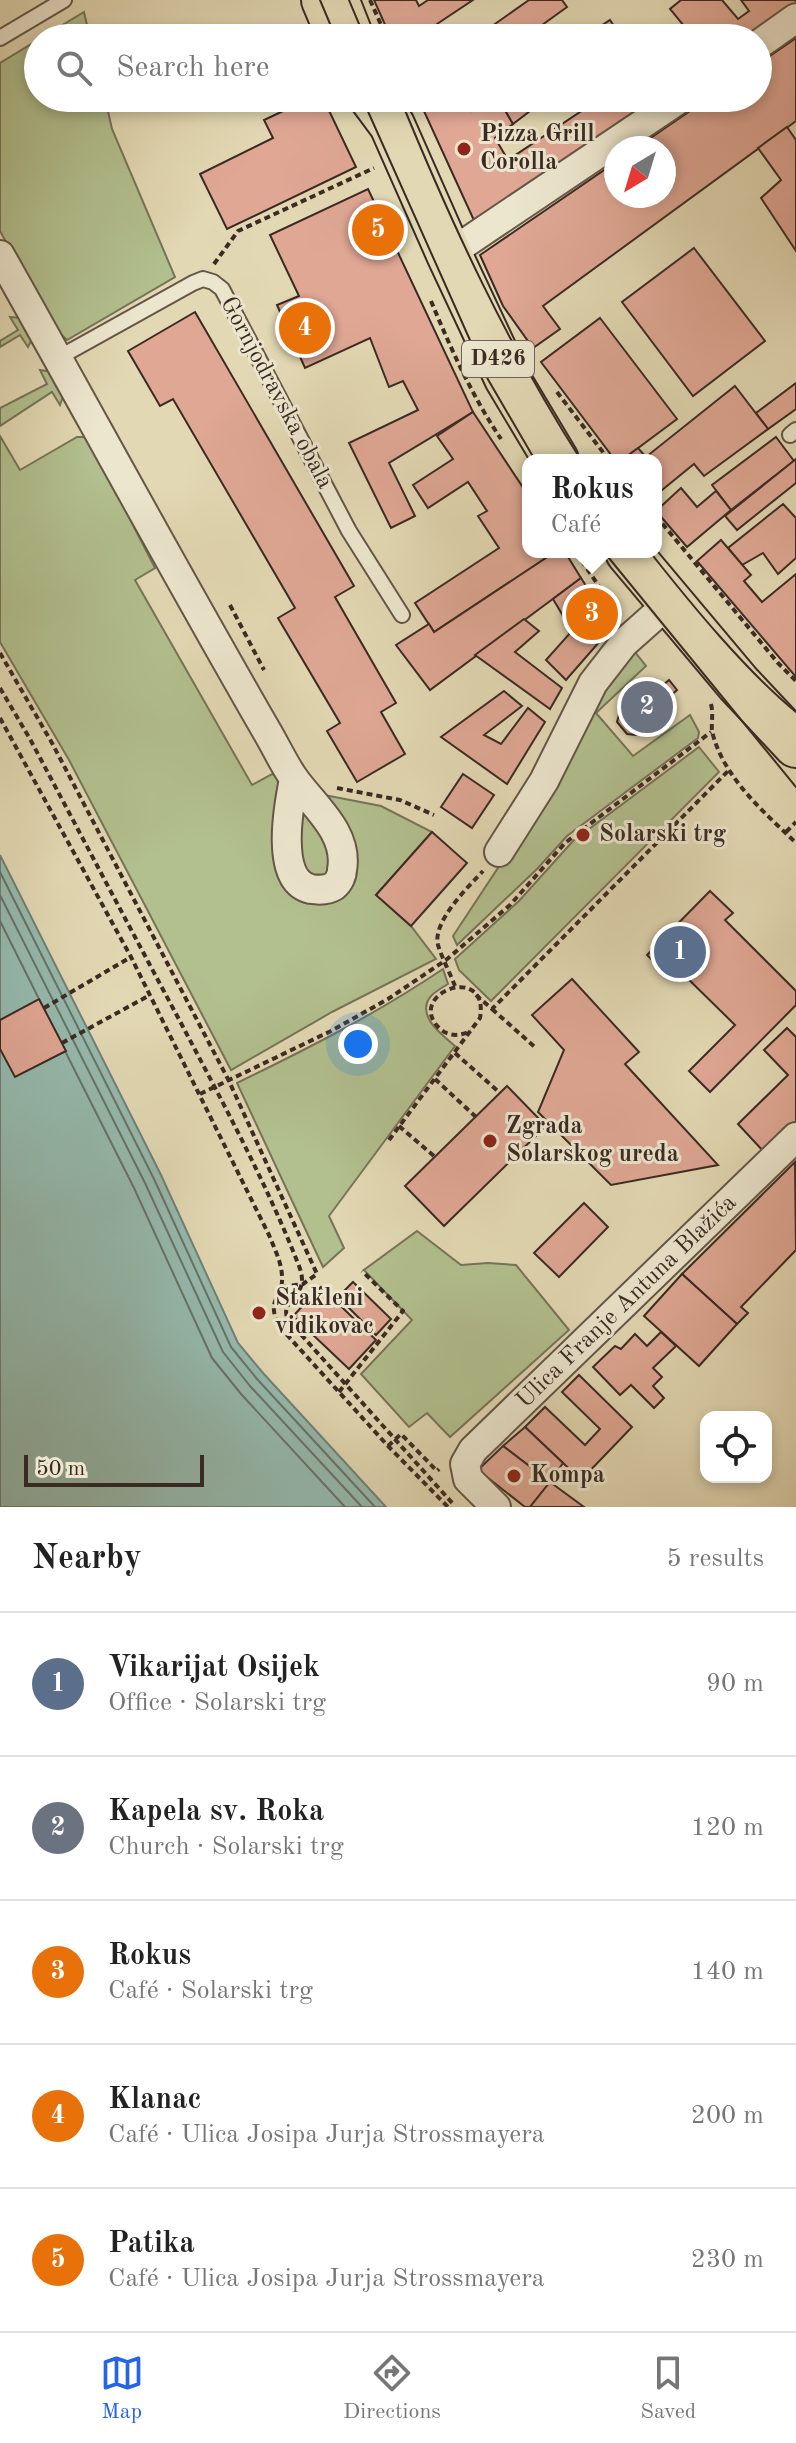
<!DOCTYPE html>
<meta charset="utf-8">
<style>
body{margin:0;font-family:"Old Standard TT",serif;background:#f6f6f6;color:#222}
.controls{position:absolute;right:24px;bottom:24px;display:grid;overflow:hidden;border-radius:16px;box-shadow:0 4px 12px #0003}
.controls button{width:72px;height:72px;display:grid;place-items:center;padding:0;border:0;border-bottom:2px solid #e0e0e0;background:#fff;color:#222;font:40px sans-serif}
.compass{position:absolute;left:604px;top:136px;width:72px;height:72px;border-radius:50%;background:#fff;box-shadow:0 4px 12px #0003;rotate:218deg}
.scale{position:absolute;left:24px;bottom:20px;width:180px;box-sizing:border-box;padding-left:8px;border:4px solid #3b2a23;border-top:0;font-size:22px;line-height:28px;white-space:nowrap;color:#3b2a23;-webkit-text-stroke:6px #ece6ce;paint-order:stroke}
.you{position:absolute;left:358px;top:1044px;width:28px;height:28px;margin:-20px;border:6px solid #fff;border-radius:50%;background:#1a73e8;box-shadow:0 0 0 12px #1a73e833}
.badge{display:grid;place-items:center;width:52px;height:52px;border-radius:50%;background:#2563eb;color:#fff;font-size:26px;font-weight:700}
.pin{position:absolute;translate:-50% -50%;border:4px solid #fff;box-shadow:0 2px 8px #0006}
.popup{position:absolute;left:522px;top:454px;width:140px;height:104px;box-sizing:border-box;display:grid;place-content:center;border-radius:16px;background:#fff;filter:drop-shadow(0 2px 6px #0005);font-size:26px;white-space:nowrap;color:#767676}
.popup b{font-size:30px;color:#222}
.popup::after{content:'';position:absolute;left:50%;top:100%;margin-left:-16px;border:16px solid transparent;border-top-color:#fff}
.list{margin:0;padding:0;list-style:none}
h2{display:flex;justify-content:space-between;align-items:center;height:104px;margin:0;padding:0 32px;font-size:34px}
h2 small{font-size:26px;font-weight:400;color:#767676}
.list li{display:grid;grid-template-columns:52px 1fr auto;gap:24px;align-items:center;box-sizing:border-box;height:144px;padding:0 32px;border-top:2px solid #e0e0e0}
.list b{display:block;font-size:30px;white-space:nowrap}
.list p{margin:0;font-size:26px;white-space:nowrap;color:#767676}
.list em{font-size:26px;font-style:normal;color:#767676}
.icon{flex:none;width:44px;height:44px;fill:none;stroke:currentColor;stroke-width:2;stroke-linecap:round;stroke-linejoin:round}
.map{position:relative;flex:none;width:796px;height:1507px;overflow:hidden}
.search{position:absolute;background:#fff;box-shadow:0 4px 12px #0003;left:24px;right:24px;top:24px;height:88px;display:flex;align-items:center;gap:20px;box-sizing:border-box;padding:0 28px;border-radius:44px;color:#767676;font-size:30px}
.sheet{height:824px;background:#fff}
nav{display:flex;justify-content:space-around;align-items:center;box-sizing:border-box;height:112px;border-top:2px solid #e0e0e0;background:#fff;font-size:22px;color:#767676}
nav a{display:grid;justify-items:center;gap:4px}
nav .on{color:#2563eb}
.map>svg:first-child{display:block}
.green{fill:#b2bf8e;stroke:#767458;stroke-width:2}
.water{fill:#95baae;stroke:#718076;stroke-width:2}
.lines{fill:none;stroke-linecap:round;stroke-linejoin:round}
.shore{stroke:#687268;stroke-width:2}
.building{fill:#dfa794;stroke:#3b2a23;stroke-width:2}
.service-casing{stroke:#655647;stroke-width:18}
.minor-casing{stroke:#655647;stroke-width:32}
.primary-casing{stroke:#3b2a23;stroke-width:48}
.path{stroke:#3b2a23;stroke-width:4;stroke-dasharray:6 4;stroke-linecap:butt}
.service{stroke:#ece6ce;stroke-width:14}
.minor{stroke:#ece6ce;stroke-width:28}
.primary{stroke:#e2d8b3;stroke-width:44}
.tram{stroke:#3b2a23;stroke-width:2}
.poi-dot{fill:#8f2418;stroke:#ece6ce;stroke-width:3}
.labels{text-anchor:middle;dominant-baseline:central;stroke-width:6;stroke-linejoin:round;paint-order:stroke}
.shield{fill:#ece6ce;stroke:#706256;stroke-width:2}
.shield-label{font-size:22px;font-weight:bold;fill:#3b2a23}
.poi-label{font-size:24px;font-weight:bold;fill:#3b2a23;stroke:#ece6ce;text-anchor:start}
.street-label{font-size:24px;fill:#3b2a23;stroke:#ece6ce}
</style>
<div class="map">
<svg width="796" height="1507" viewBox="0 0 796 1507">
<rect width="100%" height="100%" fill="#e2d8b3"/>
<filter id="stains"><feTurbulence type="fractalNoise" baseFrequency=".0025" numOctaves="4"/><feColorMatrix values="0 0 0 0 .2 0 0 0 0 .09 0 0 0 0 .02 0 0 0 .5 -.17"/></filter>
<radialGradient id="worn" r=".72"><stop offset=".6" stop-color="#630" stop-opacity="0"/><stop offset="1" stop-color="#630" stop-opacity=".3"/></radialGradient>
<g class="green">
<polygon points="84,12 90,38 41,38"/>
<polygon points="38,40 38,98 105,98 112,129 175,277 67,340 51,325 0,231 0,63"/>
<polygon points="10,317 22,318 33,337 28,347 20,335 0,347 0,341 18,330"/>
<polygon points="40,370 53,372 64,394 60,405 52,392 0,426 0,408 47,384"/>
<polygon points="0,436 20,470 77,437 88,437 155,568 135,580 252,785 272,774 314,793 381,806 432,832 376,895 411,926 436,959 332,1012 231,1070 69,760 0,642"/>
<polygon points="631,647 646,666 596,713 633,756 690,715 699,732 698,738 567,836 537,869 457,945 453,936 546,795 572,738"/>
<polygon points="699,747 719,772 491,1001 459,970 455,959 519,901 573,841"/>
<path d="M 443,969 L 448,984 C 443,987 436,991 431,996 C 415,1015 442,1035 455,1046 L 329,1216 L 344,1248 L 323,1267 L 237,1083 C 309,1048 376,1014 443,969 Z"/>
<polygon points="417,1231 461,1265 488,1263 516,1265 569,1330 450,1437 427,1413 409,1427 361,1374 412,1320 364,1270"/>
</g>
<polygon class="water" points="0,855 161,1175 238,1343 263,1373 386,1507 0,1507"/>
<g class="lines">
<g class="shore">
<polyline points="0,872 154,1179 231,1347 257,1379 375,1507"/>
<polyline points="0,895 145,1183 223,1352 250,1386 362,1507"/>
<polyline points="0,921 38,997"/>
<polyline points="66,1053 134,1188 212,1358 241,1394 345,1507"/>
</g>
</g>
<g class="building">
<polygon points="374,0 416,0 419,6 428,0 473,0 437,24 445,38 391,38"/>
<polygon points="529,0 562,0 567,7 524,38 475,38"/>
<polygon points="681,0 722,0 738,19 749,11 741,0 796,0 796,5 750,38 681,38 689,32 670,9"/>
<polygon points="610,20 622,38 583,38"/>
<polygon points="796,38 796,121 543,306 560,329 533,348 503,306 480,255 616,162 616,196 664,196 664,148 636,148 709,98 758,98 758,64"/>
<polygon points="293,98 323,98 356,167 227,229 200,174 273,138 264,120 296,105"/>
<polygon points="418,98 463,98 472,111 498,98 513,124 495,138 508,160 601,98 659,98 477,227"/>
<polygon points="498,98 547,98 513,124"/>
<polygon points="787,127 796,140 796,251 761,198 781,180 758,148"/>
<polygon points="368,189 473,412 389,463 415,516 391,528 349,443 418,410 403,381 389,387 370,338 305,368 277,305 299,296 270,235"/>
<polygon points="694,248 765,341 693,396 622,302"/>
<polygon points="195,312 354,586 335,597 396,703 381,712 405,754 357,782 327,731 340,723 278,618 295,608 173,399 160,406 128,351"/>
<polygon points="600,318 677,419 622,460 615,460 541,362"/>
<polygon points="796,383 796,409 768,429 756,413"/>
<polygon points="735,386 768,429 704,476 694,464 656,495 656,460 622,460 638,448 646,457"/>
<polygon points="473,412 528,495 528,552 555,552 434,632 415,603 499,548 478,516 487,511 468,482 428,508 413,485 453,459 437,436"/>
<polygon points="776,437 794,461 731,510 712,485"/>
<polygon points="796,459 796,483 737,530 725,516"/>
<polygon points="681,488 697,507 716,491 731,510 687,547 656,511"/>
<polygon points="783,504 796,518 796,558 778,574 763,553 742,565 728,548"/>
<polygon points="721,540 751,575 744,581 762,602 796,574 796,677 697,561"/>
<polygon points="555,552 565,552 581,578 430,690 396,645 429,624 434,632"/>
<polygon points="581,578 609,622 607,633 566,680 546,660 572,631 553,599"/>
<polygon points="524,619 539,631 515,652 562,688 550,709 475,655"/>
<polygon points="657,680 662,686 669,680 677,690 670,696 675,702 636,735 627,734 617,722 620,711"/>
<polygon points="504,691 522,706 484,735 501,744 528,708 545,722 507,784 441,737"/>
<polygon points="463,774 494,795 472,828 441,807"/>
<polygon points="432,832 467,863 411,926 376,895"/>
<polygon points="710,891 733,913 725,920 796,991 796,1005 710,1092 689,1071 735,1025 678,969 670,977 647,955"/>
<polygon points="572,979 639,1052 625,1064 718,1165 611,1185 538,1112 564,1050 532,1015"/>
<polygon points="39,999 66,1051 15,1077 0,1049 0,1020"/>
<polygon points="787,1028 796,1037 796,1123 765,1153 738,1124 788,1075 764,1050"/>
<polygon points="507,1086 546,1126 444,1226 405,1186"/>
<polygon points="795,1162 796,1250 741,1307 748,1313 737,1324 682,1274"/>
<polygon points="584,1203 608,1227 559,1277 534,1253"/>
<polygon points="682,1274 737,1324 699,1366 644,1316"/>
<polygon points="353,1282 391,1319 376,1335 338,1297"/>
<polygon points="321,1287 376,1340 349,1369 293,1316"/>
<polygon points="661,1332 676,1346 653,1368 662,1377 653,1386 664,1398 654,1408 631,1385 620,1395 593,1367 615,1346 621,1349 635,1334 647,1346"/>
<polygon points="579,1375 632,1427 581,1480 525,1427 545,1407 585,1445 600,1429 562,1392"/>
<polygon points="525,1427 563,1463 550,1482 503,1446"/>
<polygon points="503,1446 550,1482 530,1507 525,1507 478,1470"/>
<polygon points="550,1482 584,1507 530,1507"/>
</g>
<g class="lines">
<g class="service-casing">
<g id="service">
<polyline points="0,38 64,0"/>
<polyline points="58,358 193,283 203,279 213,282 222,289 349,531 402,615"/>
<polyline points="790,435 796,430"/>
</g>
</g>
<g class="minor-casing">
<g id="minor">
<polyline points="758,45 796,18"/>
<polyline points="449,254 681,98"/>
<path d="M 0,255 C 90,415 177,576 269,735 C 277,749 284,764 293,777 C 312,805 349,832 342,870 C 342,875 339,882 334,886 C 328,890 318,890 311,889 C 274,881 289,804 294,779"/>
<polyline points="499,852 544,781 593,683 624,643 669,603"/>
<polyline points="496,1507 468,1479 465,1464 473,1450 796,1137"/>
</g>
</g>
<g class="primary-casing">
<g id="primary">
<polyline points="324,0 340,38"/>
<polyline points="372,98 392,125 449,254 507,378 556,460"/>
<polyline points="628,552 738,683 796,745"/>
</g>
</g>
<g class="path">
<polyline points="370,0 387,38"/>
<polyline points="214,264 238,231 374,168"/>
<path d="M 431,301 C 451,349 472,396 501,439"/>
<polyline points="557,392 609,460"/>
<polyline points="656,516 778,663 796,681"/>
<polyline points="576,552 618,615"/>
<polyline points="230,605 264,670"/>
<polyline points="0,653 52,743 229,1081 317,1274 303,1284 281,1287"/>
<path d="M 0,688 L 30,739 C 81,835 131,930 182,1025 C 223,1103 267,1184 299,1266 C 312,1299 278,1297 288,1320 L 454,1505"/>
<path d="M 711,704 C 714,716 710,726 713,735 C 725,779 764,812 796,843"/>
<path d="M 0,718 L 131,957 L 269,1235 C 275,1250 283,1265 282,1281 C 281,1300 267,1298 278,1325 L 388,1446 L 448,1507"/>
<polyline points="337,788 400,800 434,815"/>
<polyline points="786,832 796,822"/>
<path d="M 455,986 C 450,973 442,958 438,945 C 432,922 468,887 483,871"/>
<polyline points="476,995 492,1009 728,771"/>
<polyline points="44,1008 131,957"/>
<polyline points="492,1009 536,1048"/>
<polyline points="62,1043 150,995"/>
<polyline points="455,1053 500,1093"/>
<polyline points="435,1079 476,1117"/>
<polyline points="200,1094 331,1031 388,999 446,960 510,905 565,843 711,732"/>
<polyline points="399,1126 435,1157"/>
<path d="M 389,1140 L 480,1018 C 490,961 403,994 440,1029 C 450,1037 460,1036 471,1031"/>
<polyline points="339,1392 403,1311 362,1271"/>
<polyline points="388,1446 401,1434 437,1471 439,1469"/>
</g>
<use href="#service" class="service"/>
<use href="#minor" class="minor"/>
<use href="#primary" class="primary"/>
<g class="tram">
<polyline points="320,0 336,38"/>
<polyline points="361,0 376,38"/>
<polyline points="362,98 486,376 535,460"/>
<path d="M 400,98 C 452,225 507,344 581,460"/>
<polyline points="604,552 796,787"/>
<path d="M 650,552 C 691,604 745,670 796,712"/>
</g>
</g>
<g class="poi-dot">
<circle cx="464" cy="149" r="8"/>
<circle cx="583" cy="835" r="8"/>
<circle cx="490" cy="1141" r="8"/>
<circle cx="259" cy="1313" r="8"/>
<circle cx="514" cy="1476" r="8"/>
</g>
<g class="labels">
<rect class="shield" x="462" y="341" width="72" height="36" rx="6"/>
<g class="shield-label">
<text x="498" y="359">D426</text>
</g>
<g class="poi-label">
<text x="480" y="135">Pizza Grill<tspan x="480" dy="28">Corolla</tspan></text>
<text x="599" y="835">Solarski trg</text>
<text x="506" y="1127">Zgrada<tspan x="506" dy="28">Solarskog ureda</tspan></text>
<text x="275" y="1299">Stakleni<tspan x="275" dy="28">vidikovac</tspan></text>
<text x="530" y="1476">Kompa</text>
</g>
<g class="street-label">
<text transform="translate(276 393) rotate(62)">Gornjodravska obala</text>
<text transform="translate(627 1302) rotate(-44)">Ulica Franje Antuna Blažića</text>
</g>
</g>
<rect width="100%" height="100%" filter="url(#stains)"/>
<rect width="100%" height="100%" fill="url(#worn)"/>
</svg>
<div class="controls">
<button><svg class="icon" aria-label="locate" viewBox="0 0 24 24"><circle cx="12" cy="12" r="6"/><path d="M12 2v4M12 18v4M2 12h4M18 12h4"/></svg></button>
</div>
<svg class="compass" viewBox="-18 -18 36 36"><path d="M0-13l5 13h-10z" fill="#e53935"/><path d="M0 13l5-13h-10z" fill="#767676"/></svg>
<div class="scale">50 m</div>
<div class="you"></div>
<div class="pin badge" style="left:680px;top:952px;background:#5c6f8a">1</div>
<div class="pin badge" style="left:647px;top:707px;background:#6b7280">2</div>
<div class="pin badge" style="left:592px;top:614px;background:#e8710a">3</div>
<div class="popup"><b>Rokus</b>Café</div>
<div class="pin badge" style="left:305px;top:328px;background:#e8710a">4</div>
<div class="pin badge" style="left:378px;top:230px;background:#e8710a">5</div>
<div class="search"><svg class="icon" aria-label="search" viewBox="0 0 24 24"><circle cx="10" cy="10" r="6"/><path d="M15 15l6 6"/></svg>Search here</div>
</div>
<section class="sheet">
<h2>Nearby<small>5 results</small></h2>
<ul class="list">
<li><span class="badge" style="background:#5c6f8a">1</span><div><b>Vikarijat Osijek</b><p>Office · Solarski trg</p></div><em>90 m</em></li>
<li><span class="badge" style="background:#6b7280">2</span><div><b>Kapela sv. Roka</b><p>Church · Solarski trg</p></div><em>120 m</em></li>
<li><span class="badge" style="background:#e8710a">3</span><div><b>Rokus</b><p>Café · Solarski trg</p></div><em>140 m</em></li>
<li><span class="badge" style="background:#e8710a">4</span><div><b>Klanac</b><p>Café · Ulica Josipa Jurja Strossmayera</p></div><em>200 m</em></li>
<li><span class="badge" style="background:#e8710a">5</span><div><b>Patika</b><p>Café · Ulica Josipa Jurja Strossmayera</p></div><em>230 m</em></li>
</ul>
</section>
<nav>
<a class="on"><svg class="icon" aria-label="map" viewBox="0 0 24 24"><path d="M3 6l6-2 6 2 6-2v14l-6 2-6-2-6 2zM9 4v14M15 6v14"/></svg>Map</a>
<a><svg class="icon" aria-label="directions" viewBox="0 0 24 24"><path d="M12 3l9 9-9 9-9-9zM9 14v-3h6M13 9l2 2-2 2"/></svg>Directions</a>
<a><svg class="icon" aria-label="saved" viewBox="0 0 24 24"><path d="M7 4h10v16l-5-4-5 4z"/></svg>Saved</a>
</nav>
